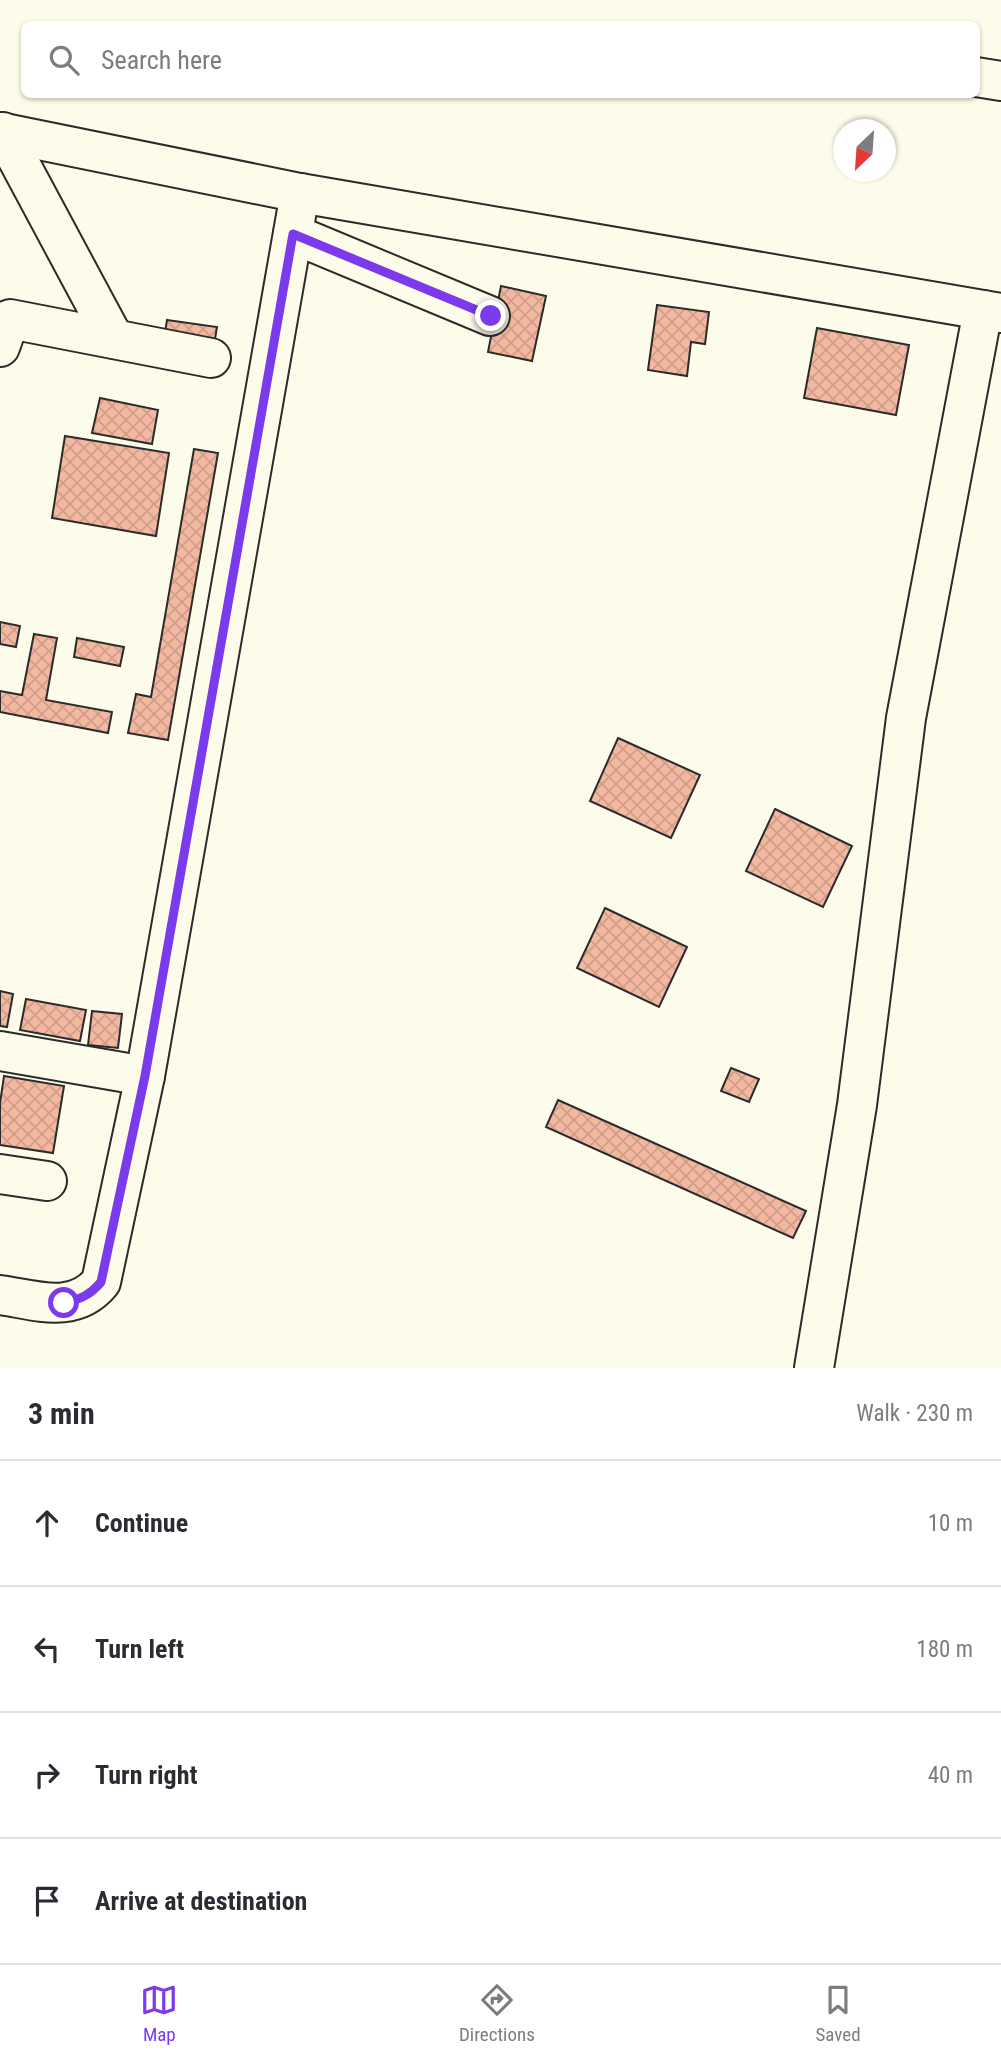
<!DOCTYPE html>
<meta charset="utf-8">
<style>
body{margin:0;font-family:"Roboto Condensed",sans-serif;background:#f7f7f7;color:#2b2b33}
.compass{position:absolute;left:833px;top:119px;width:63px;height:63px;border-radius:50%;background:#fff;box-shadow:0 2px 5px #0004;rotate:205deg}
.stop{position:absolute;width:21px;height:21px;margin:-16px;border:5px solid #7c3aed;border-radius:50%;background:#fff}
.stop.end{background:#7c3aed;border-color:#fff;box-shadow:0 2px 7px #0008}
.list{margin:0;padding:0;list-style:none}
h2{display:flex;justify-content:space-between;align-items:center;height:91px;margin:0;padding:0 28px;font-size:30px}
h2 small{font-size:23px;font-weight:400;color:#7c7c81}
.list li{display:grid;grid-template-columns:46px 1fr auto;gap:21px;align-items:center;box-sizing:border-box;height:126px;padding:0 28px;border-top:2px solid #e1e1e2}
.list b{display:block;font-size:26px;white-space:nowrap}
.list em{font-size:23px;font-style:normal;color:#7c7c81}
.icon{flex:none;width:38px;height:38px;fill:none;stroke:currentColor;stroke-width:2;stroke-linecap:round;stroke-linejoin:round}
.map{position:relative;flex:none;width:1001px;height:1368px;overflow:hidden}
.search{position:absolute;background:#fff;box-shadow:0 2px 5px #0004;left:21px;right:21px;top:21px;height:77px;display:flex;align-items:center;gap:18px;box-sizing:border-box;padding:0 24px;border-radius:10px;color:#7c7c81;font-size:26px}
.sheet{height:595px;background:#fff}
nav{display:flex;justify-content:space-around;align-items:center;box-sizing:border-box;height:98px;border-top:2px solid #e1e1e2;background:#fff;font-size:19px;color:#7c7c81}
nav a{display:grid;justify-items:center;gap:4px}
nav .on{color:#7c3aed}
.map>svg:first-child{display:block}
.building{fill:url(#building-cross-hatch);stroke:#2b2b2b;stroke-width:2}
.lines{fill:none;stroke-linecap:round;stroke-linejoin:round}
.minor-casing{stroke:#2b2b2b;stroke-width:42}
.minor{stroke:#fdfbea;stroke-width:38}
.route{stroke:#7c3aed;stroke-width:9}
</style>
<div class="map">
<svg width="1001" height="1368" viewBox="0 0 1001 1368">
<defs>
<pattern id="building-cross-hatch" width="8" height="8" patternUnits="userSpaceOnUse" patternTransform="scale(1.75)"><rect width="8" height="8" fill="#f2b8a0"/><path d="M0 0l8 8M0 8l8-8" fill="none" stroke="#d09e8a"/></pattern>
</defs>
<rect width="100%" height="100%" fill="#fdfbea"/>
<g class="building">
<polygon points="501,286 546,296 532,361 488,352"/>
<polygon points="657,305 709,312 705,344 691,342 687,376 648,370"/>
<polygon points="167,320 217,327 214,345 164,339"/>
<polygon points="817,328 909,345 896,415 804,398"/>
<polygon points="100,398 158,410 152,444 92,433"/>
<polygon points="65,436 169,453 156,536 52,518"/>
<polygon points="194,449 218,453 168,740 128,733 136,694 151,697"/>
<polygon points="0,622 20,626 16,647 0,644"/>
<polygon points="34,634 57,638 46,700 112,712 108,733 0,712 0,691 22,695"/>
<polygon points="77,638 124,647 120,666 74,657"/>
<polygon points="618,738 700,775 671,838 590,801"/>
<polygon points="775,809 852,846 823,907 746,871"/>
<polygon points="605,908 687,947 659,1007 577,968"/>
<polygon points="0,991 13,994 7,1027 0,1026"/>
<polygon points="26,999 86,1010 80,1041 20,1030"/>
<polygon points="92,1011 122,1014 118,1048 88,1045"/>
<polygon points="731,1068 759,1079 749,1102 721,1091"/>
<polygon points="4,1076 64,1086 53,1153 0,1145 0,1103"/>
<polygon points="558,1100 806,1211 793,1238 546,1127"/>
</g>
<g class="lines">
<g class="minor-casing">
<g id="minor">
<polyline points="976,77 1001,81"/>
<polyline points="0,132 300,193 1001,313"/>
<polyline points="3,132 114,339"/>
<polyline points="293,234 490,316"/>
<polyline points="0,347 10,319 211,358"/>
<polyline points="0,1051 145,1076"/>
<polyline points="0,1174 47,1181"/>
<path d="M 0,1295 C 36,1300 74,1315 101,1282 L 145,1076 L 300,193"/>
<polyline points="814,1368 857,1105 906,718 983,310"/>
</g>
</g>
<use href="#minor" class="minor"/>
</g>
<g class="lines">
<path class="route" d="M 64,1303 C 81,1299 90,1295 101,1282 L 145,1076 L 293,234 L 491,316"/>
</g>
</svg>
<svg class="compass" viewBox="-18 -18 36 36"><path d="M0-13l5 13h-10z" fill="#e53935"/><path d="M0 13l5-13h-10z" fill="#7c7c81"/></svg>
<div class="stop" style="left:64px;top:1303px"></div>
<div class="stop end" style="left:491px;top:316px"></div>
<div class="search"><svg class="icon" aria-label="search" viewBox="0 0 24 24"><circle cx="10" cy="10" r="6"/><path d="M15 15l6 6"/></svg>Search here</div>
</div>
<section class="sheet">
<h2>3 min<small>Walk · 230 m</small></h2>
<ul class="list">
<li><svg class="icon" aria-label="ahead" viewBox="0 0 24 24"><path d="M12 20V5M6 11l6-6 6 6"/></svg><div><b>Continue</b></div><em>10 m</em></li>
<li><svg class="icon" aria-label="left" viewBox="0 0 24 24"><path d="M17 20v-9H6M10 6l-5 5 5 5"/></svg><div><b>Turn left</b></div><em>180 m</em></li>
<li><svg class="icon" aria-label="right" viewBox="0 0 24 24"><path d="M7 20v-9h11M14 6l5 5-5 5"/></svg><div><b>Turn right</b></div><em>40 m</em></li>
<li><svg class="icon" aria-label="arrive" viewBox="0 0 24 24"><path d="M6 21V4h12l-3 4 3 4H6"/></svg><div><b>Arrive at destination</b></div></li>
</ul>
</section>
<nav>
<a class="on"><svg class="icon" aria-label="map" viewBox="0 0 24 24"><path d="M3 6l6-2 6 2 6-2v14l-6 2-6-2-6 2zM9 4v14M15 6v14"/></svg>Map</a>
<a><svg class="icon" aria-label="directions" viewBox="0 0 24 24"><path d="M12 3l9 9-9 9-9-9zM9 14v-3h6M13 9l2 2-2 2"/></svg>Directions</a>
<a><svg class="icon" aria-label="saved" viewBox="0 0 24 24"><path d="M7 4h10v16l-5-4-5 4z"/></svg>Saved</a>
</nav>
